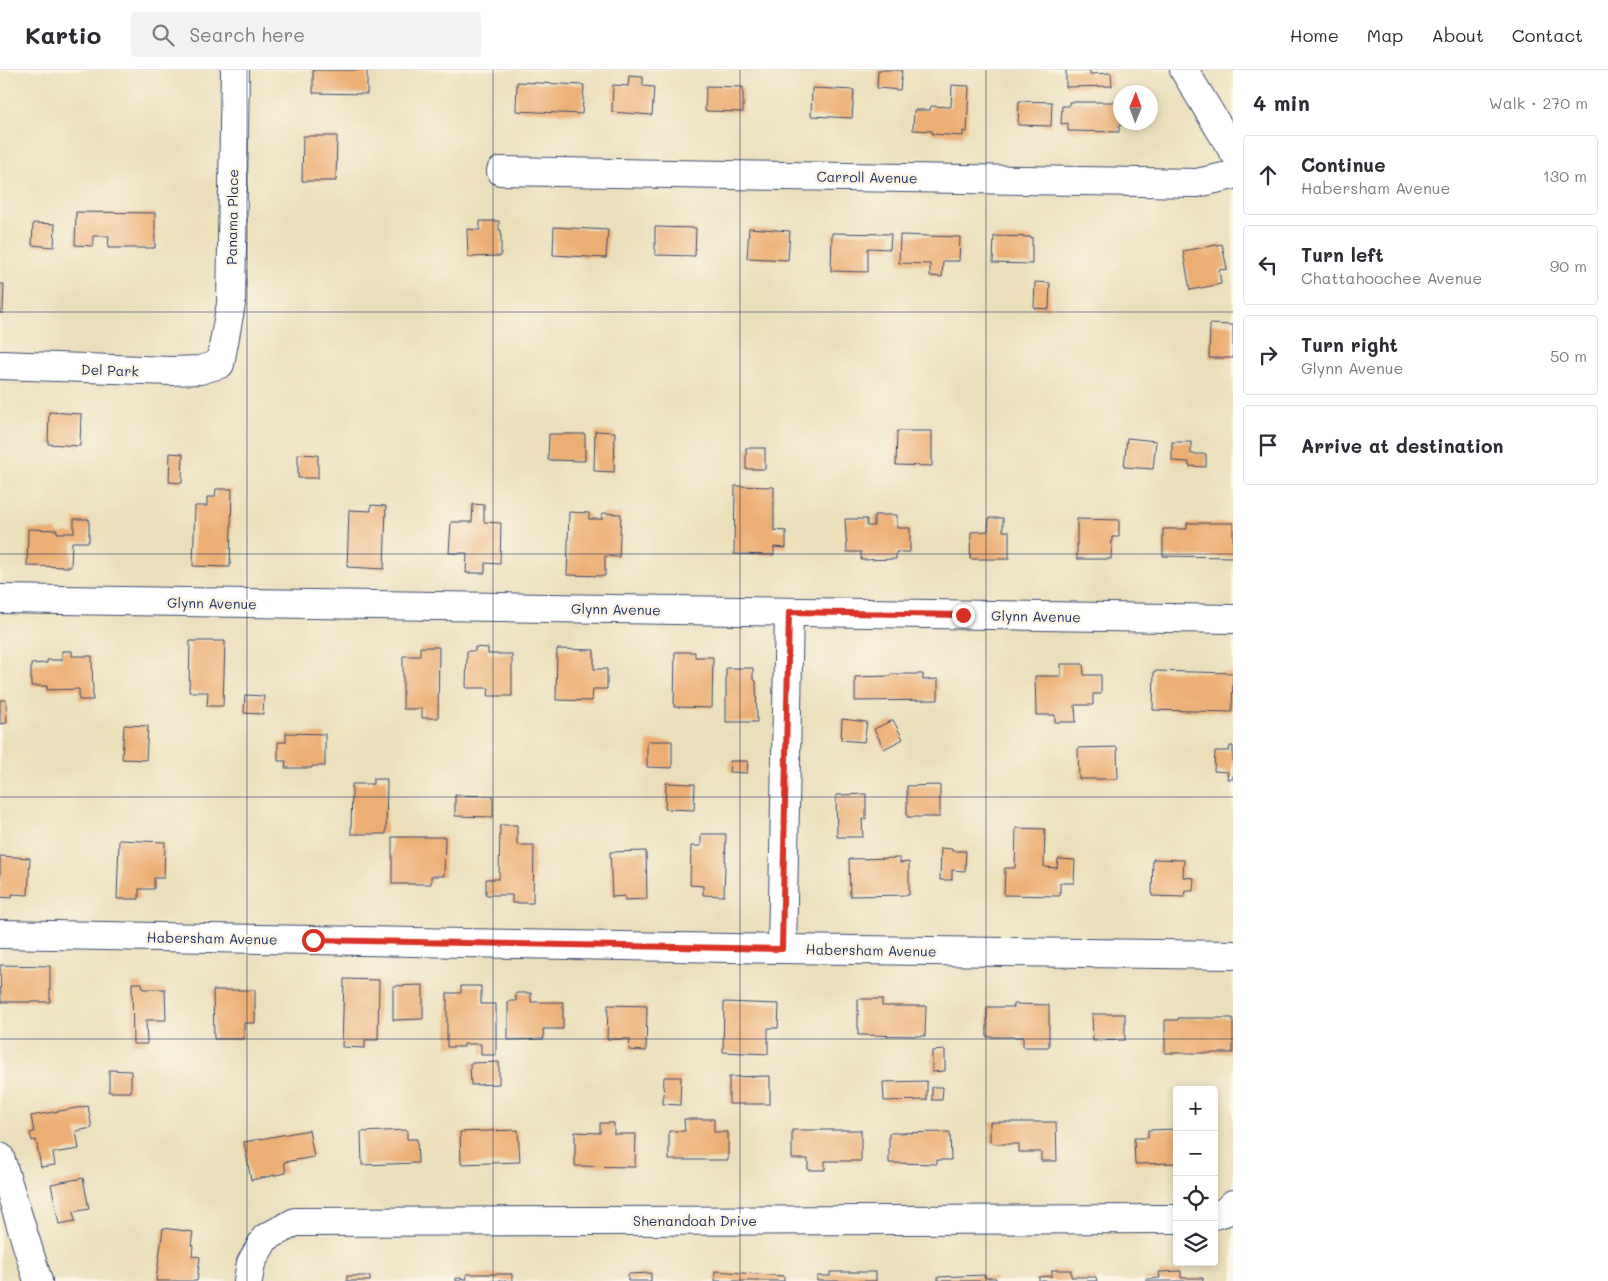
<!DOCTYPE html>
<meta charset="utf-8">
<style>
body{margin:0;font-family:Mali,sans-serif;background:#f2f2f3;color:#2b2b33}
.controls{position:absolute;right:15px;bottom:15px;display:grid;overflow:hidden;border-radius:5px;box-shadow:0 2px 8px #0003}
.controls button{width:45px;height:45px;display:grid;place-items:center;padding:0;border:0;border-bottom:1px solid #e1e1e2;background:#fff;color:#2b2b33;font:25px sans-serif}
.compass{position:absolute;left:1113px;top:15px;width:45px;height:45px;border-radius:50%;background:#fff;box-shadow:0 2px 8px #0003;rotate:1deg}
.stop{position:absolute;width:15px;height:15px;margin:-11px;border:4px solid #d93025;border-radius:50%;background:#fff}
.stop.end{background:#d93025;border-color:#fff;box-shadow:0 1px 5px #0008}
.list{margin:0;padding:0;list-style:none}
h2{display:flex;justify-content:space-between;align-items:center;height:65px;margin:0;padding:0 20px;font-size:21px}
h2 small{font-size:16px;font-weight:400;color:#7c7c81}
.list li{display:grid;grid-template-columns:32px 1fr auto;gap:15px;align-items:center;box-sizing:border-box;height:80px;margin:0 10px 10px;padding:0 10px;border:1px solid #e1e1e2;border-radius:5px}
.list b{display:block;font-size:19px;white-space:nowrap}
.list p{margin:0;font-size:16px;white-space:nowrap;color:#7c7c81}
.list em{font-size:16px;font-style:normal;color:#7c7c81}
.icon{flex:none;width:28px;height:28px;fill:none;stroke:currentColor;stroke-width:2;stroke-linecap:round;stroke-linejoin:round}
.map{position:relative;flex:none;width:1233px;height:1211px;overflow:hidden}
header{display:flex;align-items:center;gap:30px;box-sizing:border-box;height:70px;padding:0 25px;background:#fff;border-bottom:1px solid #e1e1e2}
header strong{font-size:24px}
nav{display:flex;gap:28px;margin-inline-start:auto;font-size:18px}
.search{width:350px;height:45px;background:#f2f2f3;display:flex;align-items:center;gap:12px;box-sizing:border-box;padding:0 18px;border-radius:5px;color:#7c7c81;font-size:19px}
main{display:flex}
aside{flex:1;background:#fff}
.map>svg:first-child{display:block}
.building{fill:#ebae74}
.lines{fill:none;stroke-linecap:round;stroke-linejoin:round}
.minor-casing{stroke:#3a496c;stroke-width:30}
.minor{stroke:#fff;stroke-width:28}
.route{stroke:#d93025;stroke-width:6}
.grid{fill:none;stroke:#1b2f5e;stroke-width:1;stroke-opacity:0.55}
.labels{text-anchor:middle;dominant-baseline:central;stroke-width:5;stroke-linejoin:round;paint-order:stroke}
.street-label{font-size:14px;fill:#1b2f5e;stroke:#fcf5e5}
</style>
<header>
<strong>Kartio</strong>
<div class="search"><svg class="icon" aria-label="search" viewBox="0 0 24 24"><circle cx="10" cy="10" r="6"/><path d="M15 15l6 6"/></svg>Search here</div>
<nav><a>Home</a><a>Map</a><a>About</a><a>Contact</a></nav>
</header>
<main>
<div class="map">
<svg width="1233" height="1211" viewBox="0 0 1233 1211">
<rect width="100%" height="100%" fill="#fcf5e5"/>
<filter id="ink" filterUnits="userSpaceOnUse"><feTurbulence type="fractalNoise" baseFrequency=".02" numOctaves="2"/><feDisplacementMap in="SourceGraphic" scale="10" xChannelSelector="R" yChannelSelector="G"/><feConvolveMatrix kernelMatrix="1 2 1 2 8 2 1 2 1" color-interpolation-filters="sRGB"/></filter>
<filter id="wash" filterUnits="userSpaceOnUse"><feTurbulence type="fractalNoise" baseFrequency=".0096" numOctaves="4" result="noise"/><feDisplacementMap in="SourceGraphic" scale="20" xChannelSelector="R" yChannelSelector="G"/><feGaussianBlur stdDeviation="1.12" result="paint"/><feColorMatrix in="noise" values="0 0 0 0 0 0 0 0 0 0 0 0 0 0 0 0 0 1.4 0 .05"/><feComposite in="paint" operator="in"/></filter>
<g filter="url(#wash)">
<rect width="100%" height="100%" fill="#ebdfbb"/>
<g id="blocks">
<g class="building">
<polygon points="313,0 367,0 367,24 313,23"/>
<polygon points="878,0 902,0 900,20 877,18"/>
<polygon points="1066,0 1090,0 1090,4 1111,3 1112,16 1066,17"/>
<polygon points="629,6 643,7 643,16 654,17 652,45 612,42 613,15 628,16"/>
<polygon points="517,12 584,15 582,44 516,41"/>
<polygon points="952,15 969,16 967,62 963,61 963,66 932,64 932,61 913,60 914,40 930,40 931,36 951,37"/>
<polygon points="706,16 743,17 743,42 705,41"/>
<polygon points="812,18 854,20 852,48 811,46"/>
<polygon points="1019,31 1052,32 1051,56 1018,55"/>
<polygon points="1069,32 1120,32 1120,52 1129,52 1128,55 1119,55 1119,62 1068,61 1068,53 1061,54 1062,36 1069,36"/>
<polygon points="303,66 337,66 336,111 302,111"/>
<polygon points="76,142 155,143 155,178 108,178 109,166 93,166 93,176 75,175"/>
<polygon points="480,151 499,151 499,160 501,160 501,186 468,187 467,159 480,160"/>
<polygon points="33,153 55,154 54,177 32,175"/>
<polygon points="554,157 608,160 606,188 553,185"/>
<polygon points="655,157 696,158 695,186 655,185"/>
<polygon points="749,158 790,161 788,190 747,188"/>
<polygon points="832,163 891,164 890,179 868,178 868,202 831,201"/>
<polygon points="900,165 960,167 959,191 943,191 942,207 930,206 930,194 899,193"/>
<polygon points="994,166 1032,167 1032,194 993,193"/>
<polygon points="1222,174 1227,199 1219,200 1221,214 1190,220 1183,181"/>
<polygon points="1035,212 1050,213 1049,239 1034,238"/>
<polygon points="0,214 4,214 3,243 0,243"/>
<polygon points="1210,254 1233,255 1233,288 1209,288"/>
<polygon points="49,342 81,344 80,376 48,374"/>
<polygon points="595,361 615,362 614,402 594,401"/>
<polygon points="897,361 932,361 932,396 896,395"/>
<polygon points="549,364 585,364 585,391 548,390"/>
<polygon points="1127,368 1156,371 1153,399 1124,397"/>
<polygon points="1172,372 1191,372 1191,384 1206,384 1206,397 1189,396 1189,392 1172,391"/>
<rect x="746" y="378" width="19" height="21"/>
<polygon points="170,383 183,384 182,413 169,412"/>
<polygon points="298,384 318,385 318,408 298,408"/>
<polygon points="735,416 774,417 774,460 786,461 786,478 774,477 774,485 734,484"/>
<polygon points="216,419 232,419 230,497 193,496 195,436 207,436 207,427 215,427"/>
<polygon points="473,434 484,435 484,452 501,453 500,494 485,493 485,503 466,503 467,483 449,483 451,452 472,452"/>
<polygon points="371,435 386,436 384,499 347,497 349,440 371,441"/>
<polygon points="569,442 589,443 589,449 602,449 602,443 621,444 619,487 605,486 605,506 567,505"/>
<polygon points="874,445 897,445 897,458 910,458 910,482 896,482 896,489 861,490 861,482 847,482 845,449 867,449 867,456 874,456"/>
<polygon points="989,448 1003,448 1003,461 1009,461 1009,489 970,489 971,462 988,461"/>
<polygon points="74,449 89,449 89,472 72,472 71,497 27,496 28,459 57,460 57,463 74,463"/>
<polygon points="1077,449 1119,450 1119,467 1112,467 1111,489 1077,489"/>
<polygon points="1187,453 1233,453 1233,487 1163,486 1163,459 1187,459"/>
<polygon points="190,571 225,571 223,636 207,636 208,622 189,622"/>
<polygon points="420,577 439,577 438,648 422,648 422,639 403,639 403,586 420,586"/>
<polygon points="475,577 488,578 488,584 512,584 512,626 488,626 489,618 466,618 467,581 475,581"/>
<polygon points="557,579 594,580 594,599 607,599 607,619 593,619 592,631 556,630"/>
<polygon points="62,581 72,581 72,586 92,586 93,630 79,630 79,619 47,620 47,616 31,616 31,594 47,593 47,590 62,590"/>
<polygon points="675,582 695,582 695,587 713,587 712,638 674,637"/>
<polygon points="1061,594 1083,594 1084,605 1101,605 1101,624 1093,624 1093,635 1075,635 1076,652 1055,652 1055,645 1036,645 1035,606 1061,606"/>
<polygon points="726,598 753,598 753,610 756,611 757,652 726,652"/>
<polygon points="1154,601 1233,603 1232,642 1153,640"/>
<polygon points="891,604 923,604 923,610 938,609 938,630 855,631 855,607 890,606"/>
<polygon points="245,625 264,626 263,644 244,643"/>
<polygon points="0,630 6,630 7,653 0,654"/>
<polygon points="842,649 867,652 864,672 841,670"/>
<polygon points="893,650 903,669 884,679 874,659"/>
<polygon points="124,655 148,656 146,690 122,689"/>
<polygon points="286,663 325,664 325,696 312,696 312,698 285,698 286,691 278,691 278,672 286,672"/>
<polygon points="647,671 672,671 672,698 647,697"/>
<polygon points="1230,676 1233,676 1233,709 1227,709 1228,702 1214,701 1215,681 1229,681"/>
<polygon points="1117,677 1118,709 1079,709 1078,678"/>
<polygon points="730,691 748,691 747,703 729,702"/>
<polygon points="373,709 387,709 386,764 351,764 352,714 373,714"/>
<polygon points="666,713 695,714 694,740 665,739"/>
<polygon points="940,715 940,747 907,747 907,716"/>
<polygon points="866,724 866,749 862,749 863,767 837,767 836,725"/>
<polygon points="455,725 493,726 493,747 455,746"/>
<polygon points="500,755 517,755 517,775 534,775 533,833 512,833 512,825 486,825 486,809 499,809"/>
<polygon points="1016,758 1045,759 1044,797 1057,798 1058,789 1075,790 1074,813 1060,813 1060,826 1004,825 1005,798 1015,798"/>
<polygon points="701,764 726,764 724,826 703,825 703,816 690,815 691,776 701,776"/>
<polygon points="392,767 445,767 444,806 431,806 431,814 392,814"/>
<polygon points="119,770 165,772 164,808 154,808 154,819 139,819 139,829 117,829"/>
<polygon points="941,778 952,779 952,781 966,781 965,801 952,800 952,810 940,810"/>
<polygon points="646,781 647,829 625,830 625,826 612,827 610,782"/>
<polygon points="0,786 30,788 28,825 12,824 12,828 0,827"/>
<polygon points="900,788 900,793 909,792 909,825 850,826 849,789"/>
<polygon points="1153,789 1184,790 1183,807 1194,808 1193,821 1185,821 1184,827 1152,826"/>
<polygon points="0,895 50,896 50,932 1,932"/>
<polygon points="344,909 379,910 378,970 365,970 365,978 342,977"/>
<polygon points="132,913 142,913 143,919 165,919 166,950 146,950 147,974 133,974"/>
<polygon points="423,915 423,949 393,950 393,916"/>
<polygon points="461,916 481,916 481,934 496,934 496,985 481,985 481,974 464,974 464,977 447,977 447,923 461,923"/>
<polygon points="213,920 255,920 255,953 244,953 244,969 214,969"/>
<polygon points="516,923 531,923 531,932 563,932 563,959 543,959 544,969 508,970 508,931 516,931"/>
<polygon points="858,929 882,929 882,936 926,936 925,966 858,965"/>
<polygon points="724,932 779,934 778,958 768,958 768,984 723,982"/>
<polygon points="1014,934 1049,935 1049,977 1023,977 1023,967 987,967 987,937 1014,937"/>
<polygon points="608,935 647,936 646,981 629,980 630,969 607,969"/>
<polygon points="1092,944 1125,944 1125,970 1093,971"/>
<polygon points="1178,948 1233,948 1233,983 1165,983 1165,950 1178,950"/>
<polygon points="945,980 945,1001 932,1002 932,981"/>
<polygon points="499,992 499,1014 471,1015 470,993"/>
<polygon points="109,1000 131,1001 131,1022 109,1022"/>
<polygon points="770,1006 770,1034 729,1034 729,1007"/>
<polygon points="664,1007 681,1007 680,1035 663,1034"/>
<polygon points="927,1011 927,1030 884,1031 883,1012"/>
<polygon points="932,1017 943,1017 942,1030 932,1030"/>
<polygon points="88,1036 92,1058 76,1061 79,1079 53,1083 55,1095 41,1097 36,1070 32,1071 30,1063 34,1062 31,1046"/>
<polygon points="684,1049 714,1049 714,1062 728,1062 728,1090 669,1090 669,1061 685,1061"/>
<polygon points="990,1052 1056,1052 1057,1091 1041,1091 1041,1082 1019,1082 1019,1074 995,1074 990,1072"/>
<polygon points="600,1053 614,1053 614,1064 636,1064 635,1097 575,1096 575,1062 600,1063"/>
<polygon points="1177,1059 1177,1093 1135,1094 1134,1068 1148,1068 1148,1060"/>
<polygon points="309,1060 314,1087 284,1092 286,1103 251,1110 244,1072"/>
<polygon points="407,1060 407,1069 417,1069 418,1093 362,1095 361,1062"/>
<polygon points="518,1060 520,1092 461,1094 460,1062"/>
<polygon points="792,1060 861,1060 861,1091 825,1091 825,1100 808,1100 808,1089 792,1089"/>
<polygon points="950,1062 951,1090 937,1090 937,1094 889,1093 889,1063"/>
<polygon points="83,1108 89,1139 73,1142 75,1151 59,1154 51,1114"/>
<polygon points="163,1158 193,1162 191,1175 193,1175 192,1186 200,1187 197,1211 156,1211"/>
<polygon points="1052,1200 1071,1200 1071,1207 1096,1207 1097,1211 1039,1211 1039,1207 1052,1206"/>
<polygon points="715,1201 784,1206 784,1211 715,1211"/>
<polygon points="1181,1201 1181,1208 1203,1208 1203,1211 1146,1211 1146,1209 1160,1208 1159,1202"/>
<polygon points="830,1202 876,1202 876,1211 817,1211 817,1206 830,1206"/>
<polygon points="651,1203 651,1211 628,1211 628,1204"/>
<polygon points="466,1204 512,1204 512,1211 456,1211 456,1208 467,1209"/>
<polygon points="985,1205 985,1208 996,1208 996,1211 938,1211 938,1207"/>
<rect x="347" y="1206" width="23" height="5"/>
</g>
</g>
</g>
<g filter="url(#ink)">
<use href="#blocks" fill-opacity="0" stroke="#3a496c" stroke-width="1"/>
<g class="lines">
<g class="minor-casing">
<g id="minor">
<polyline points="1184,0 1233,81"/>
<polyline points="501,101 1197,113 1233,105"/>
<polyline points="0,295 171,301 200,300 220,294 231,234 235,0"/>
<polyline points="0,529 1233,549"/>
<polyline points="0,864 782,879 1233,885"/>
<polyline points="782,879 789,542"/>
<polyline points="0,1087 38,1211"/>
<polyline points="1214,1145 1225,1142 1233,1134"/>
<polyline points="248,1211 251,1193 265,1168 295,1152 1177,1149"/>
</g>
</g>
<use href="#minor" class="minor"/>
</g>
</g>
<g class="lines" filter="url(#ink)">
<polyline class="route" points="313,870 782,879 789,542 963,545"/>
</g>
<path class="grid" d="M 247,0 L 247,1211M 493,0 L 493,1211M 740,0 L 740,1211M 986,0 L 986,1211M 0,242 L 1233,242M 0,484 L 1233,484M 0,727 L 1233,727M 0,969 L 1233,969"/>
<g class="labels">
<g class="street-label">
<text transform="translate(867 107) rotate(1)">Carroll Avenue</text>
<text transform="translate(232 147) rotate(-89)">Panama Place</text>
<text transform="translate(110 300) rotate(2)">Del Park</text>
<text transform="translate(212 533) rotate(1)">Glynn Avenue</text>
<text transform="translate(616 539) rotate(1)">Glynn Avenue</text>
<text transform="translate(1036 546) rotate(1)">Glynn Avenue</text>
<text transform="translate(212 868) rotate(1)">Habersham Avenue</text>
<text transform="translate(871 880) rotate(1)">Habersham Avenue</text>
<text x="695" y="1150">Shenandoah Drive</text>
</g>
</g>
</svg>
<div class="controls">
<button>+</button>
<button>−</button>
<button><svg class="icon" aria-label="locate" viewBox="0 0 24 24"><circle cx="12" cy="12" r="6"/><path d="M12 2v4M12 18v4M2 12h4M18 12h4"/></svg></button>
<button><svg class="icon" aria-label="layers" viewBox="0 0 24 24"><path d="M12 4l9 5-9 5-9-5zM3 14l9 5 9-5"/></svg></button>
</div>
<svg class="compass" viewBox="-18 -18 36 36"><path d="M0-13l5 13h-10z" fill="#e53935"/><path d="M0 13l5-13h-10z" fill="#7c7c81"/></svg>
<div class="stop" style="left:313px;top:870px"></div>
<div class="stop end" style="left:963px;top:545px"></div>
</div>
<aside>
<h2>4 min<small>Walk · 270 m</small></h2>
<ul class="list">
<li><svg class="icon" aria-label="ahead" viewBox="0 0 24 24"><path d="M12 20V5M6 11l6-6 6 6"/></svg><div><b>Continue</b><p>Habersham Avenue</p></div><em>130 m</em></li>
<li><svg class="icon" aria-label="left" viewBox="0 0 24 24"><path d="M17 20v-9H6M10 6l-5 5 5 5"/></svg><div><b>Turn left</b><p>Chattahoochee Avenue</p></div><em>90 m</em></li>
<li><svg class="icon" aria-label="right" viewBox="0 0 24 24"><path d="M7 20v-9h11M14 6l5 5-5 5"/></svg><div><b>Turn right</b><p>Glynn Avenue</p></div><em>50 m</em></li>
<li><svg class="icon" aria-label="arrive" viewBox="0 0 24 24"><path d="M6 21V4h12l-3 4 3 4H6"/></svg><div><b>Arrive at destination</b></div></li>
</ul>
</aside>
</main>
